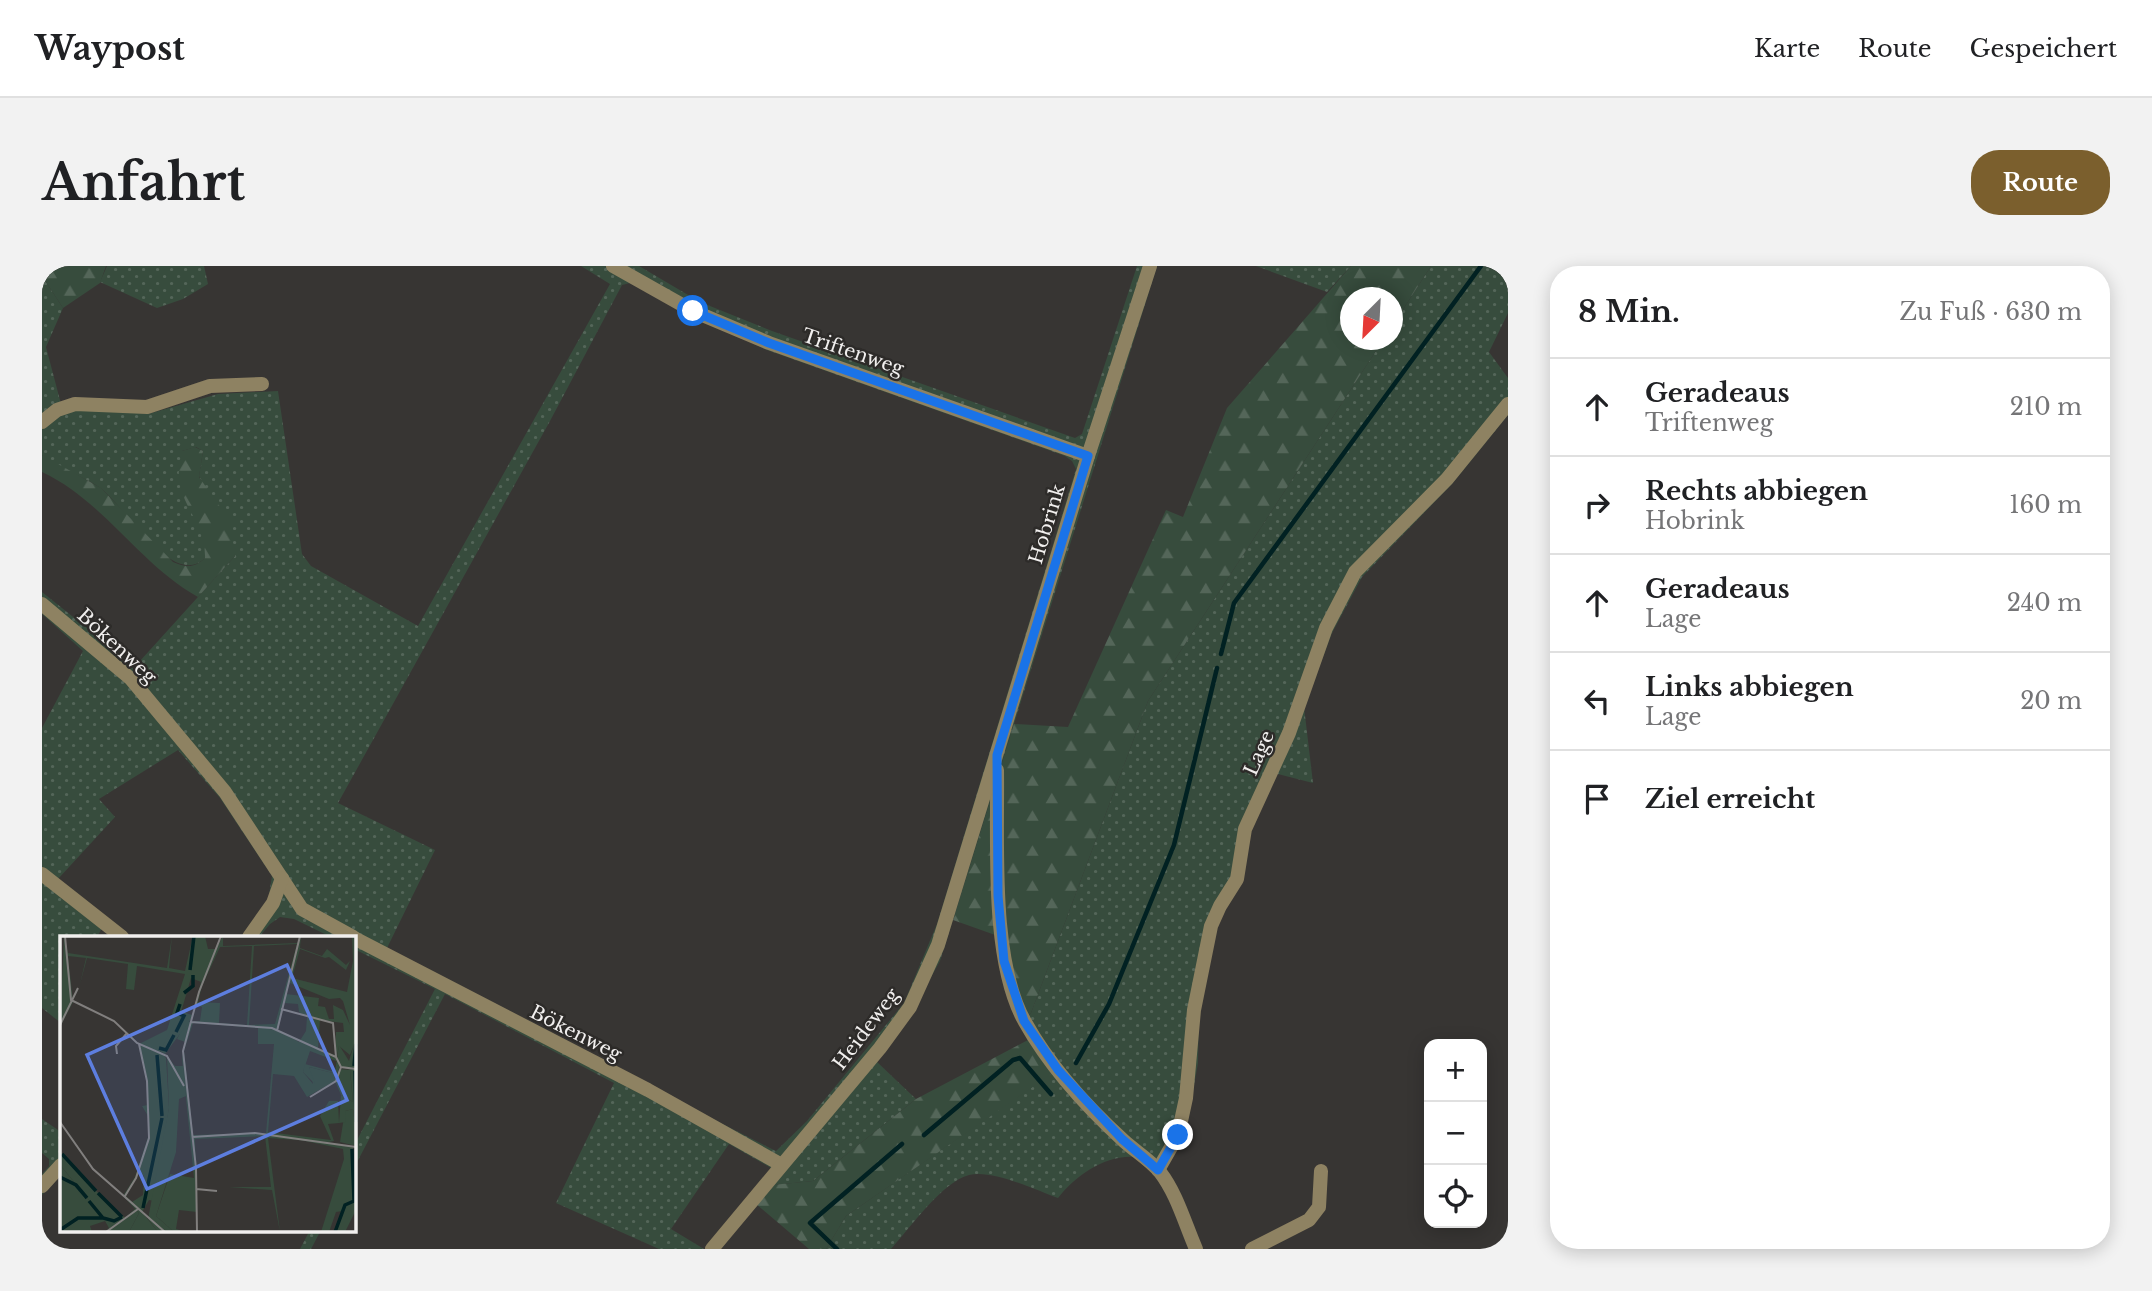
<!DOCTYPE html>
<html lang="de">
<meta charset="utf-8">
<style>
body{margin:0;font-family:"Libre Baskerville",serif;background:#f2f2f2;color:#202124}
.controls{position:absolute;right:21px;bottom:21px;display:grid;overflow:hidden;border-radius:14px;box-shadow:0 4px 18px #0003}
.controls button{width:63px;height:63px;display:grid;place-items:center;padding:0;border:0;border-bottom:2px solid #e0e0e0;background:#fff;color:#202124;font:35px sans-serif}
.compass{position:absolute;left:1298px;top:21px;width:63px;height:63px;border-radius:50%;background:#fff;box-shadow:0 4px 18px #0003;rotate:204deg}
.stop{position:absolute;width:21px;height:21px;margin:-16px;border:5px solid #1a73e8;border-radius:50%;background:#fff}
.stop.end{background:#1a73e8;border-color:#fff;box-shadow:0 2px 7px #0008}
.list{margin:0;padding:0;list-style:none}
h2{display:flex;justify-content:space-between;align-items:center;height:91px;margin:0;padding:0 28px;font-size:30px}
h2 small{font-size:23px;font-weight:400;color:#757577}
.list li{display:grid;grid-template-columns:46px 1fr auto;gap:21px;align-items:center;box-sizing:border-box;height:98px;padding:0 28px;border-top:2px solid #e0e0e0}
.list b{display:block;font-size:26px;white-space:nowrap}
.list p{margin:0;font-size:23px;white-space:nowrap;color:#757577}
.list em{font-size:23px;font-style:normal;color:#757577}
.icon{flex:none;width:38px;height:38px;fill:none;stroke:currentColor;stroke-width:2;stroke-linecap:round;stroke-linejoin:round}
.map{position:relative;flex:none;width:1466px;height:983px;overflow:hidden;border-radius:28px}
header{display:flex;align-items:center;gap:42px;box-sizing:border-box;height:98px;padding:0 35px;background:#fff;border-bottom:2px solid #e0e0e0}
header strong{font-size:33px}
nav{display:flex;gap:38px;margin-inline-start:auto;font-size:24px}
.intro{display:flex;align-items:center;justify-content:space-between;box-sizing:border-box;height:168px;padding:0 42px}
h1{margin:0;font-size:49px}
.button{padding:18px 32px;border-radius:28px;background:#7b5f2d;color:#fff;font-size:24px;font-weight:700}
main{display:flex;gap:42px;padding:0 42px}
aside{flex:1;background:#fff;border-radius:28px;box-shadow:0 4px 18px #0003}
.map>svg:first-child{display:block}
.grass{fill:url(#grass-dots);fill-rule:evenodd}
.forest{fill:url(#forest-firs)}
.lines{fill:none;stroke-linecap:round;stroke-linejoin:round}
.stream{stroke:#012122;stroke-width:4.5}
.minor{stroke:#8e8262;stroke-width:14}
.route{stroke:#1a73e8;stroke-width:9}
.labels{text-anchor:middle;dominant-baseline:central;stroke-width:5;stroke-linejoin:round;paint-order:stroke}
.street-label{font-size:19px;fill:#f1efee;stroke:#2d2b29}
.inset-river{fill:none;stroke:#012122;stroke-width:3.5}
.inset-road{fill:none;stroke:#817f7e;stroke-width:2}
.view{fill:#5d7edf;fill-opacity:0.15;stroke:#5d7edf;stroke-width:3.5}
.inset-edge{fill:none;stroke:#f1efee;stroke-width:3.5}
</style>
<header>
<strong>Waypost</strong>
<nav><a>Karte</a><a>Route</a><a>Gespeichert</a></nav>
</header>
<div class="intro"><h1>Anfahrt</h1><a class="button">Route</a></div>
<main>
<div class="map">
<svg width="1466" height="983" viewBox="0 0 1466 983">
<defs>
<pattern id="grass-dots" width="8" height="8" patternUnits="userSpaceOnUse" patternTransform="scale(1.75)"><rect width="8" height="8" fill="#374c3d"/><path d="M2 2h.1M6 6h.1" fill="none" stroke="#546659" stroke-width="1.8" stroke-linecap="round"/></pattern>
<pattern id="forest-firs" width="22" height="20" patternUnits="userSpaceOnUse" patternTransform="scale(1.75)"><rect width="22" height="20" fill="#374c3d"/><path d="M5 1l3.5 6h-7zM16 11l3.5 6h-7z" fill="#546659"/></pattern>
</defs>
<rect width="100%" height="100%" fill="#373533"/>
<g class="grass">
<polygon points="65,0 162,0 166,18 141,33 115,42 58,16"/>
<path d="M 539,0 L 597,0 L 658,36 L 730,65 L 1033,172 L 1040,168 L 1095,0 L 1115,0 L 898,695 L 870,745 L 834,795 L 874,833 L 771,915 L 731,919 L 729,902 L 687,878 L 629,963 L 662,983 L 617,983 L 514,937 L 572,817 L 403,728 L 312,902 L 312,880 L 393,723 L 312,683 L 312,671 L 289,671 L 252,653 L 238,651 L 228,658 L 217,671 L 201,671 L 226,635 L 230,610 L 178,532 L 136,484 L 57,533 L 73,551 L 16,613 L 64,655 L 55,671 L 19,671 L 19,757 L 0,742 L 0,462 L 41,385 L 0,348 L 0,326 L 91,399 L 98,395 L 193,290 L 157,210 L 161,185 L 154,181 L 140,185 L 164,274 L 163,292 C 130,324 83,239 57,221 C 39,209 17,203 0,189 L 0,10 L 21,42 L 4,81 L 19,138 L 106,148 L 176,128 L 236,125 L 260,288 L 269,300 L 376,360 L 568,18 ZM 588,17 L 725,84 L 1023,190 L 1030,195 L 1034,203 L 895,658 L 862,737 L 765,855 L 734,885 L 433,732 L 345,682 L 393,584 L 296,537 L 508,155 L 580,19 Z"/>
<polygon points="1214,0 1309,0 1285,26"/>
<path d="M 1389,0 L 1466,0 L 1466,47 L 1447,86 L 1466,112 L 1466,149 L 1410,218 L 1320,311 L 1290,367 L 1262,441 L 1271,517 L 1232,507 L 1207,564 L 1180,642 L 1157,739 L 1156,797 L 1143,870 L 1122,904 C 1088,873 1039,902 1016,932 C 994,924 950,903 927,909 C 900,916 868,962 849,983 L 784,983 L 804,950 L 1010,807 L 978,757 L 989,747 L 1106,435 L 1341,74 L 1350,74 L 1351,59 Z"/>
<polygon points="0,853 19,866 19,908 0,929 0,908 7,900 7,893 0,887"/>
<polygon points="268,964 279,964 269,983 258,983"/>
</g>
<g class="forest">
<polygon points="0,0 64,0 58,17 21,42 0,10"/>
<polygon points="1309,0 1389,0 1351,59 1350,32 1308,32 1308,74 1341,74 1106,435 989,747 978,757 956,670 911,654 972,458 1026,461 1124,244 1141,251 1185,142"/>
<path d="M 153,181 L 161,185 L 157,211 L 188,255 L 193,290 L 156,331 C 97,298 62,235 0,206 L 0,189 L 59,222 L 131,296 C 145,302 152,302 163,292 C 164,260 141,243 137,213 C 136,204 139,193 140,185 Z"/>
<polygon points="988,773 1011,807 804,950 784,983 767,983 714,938 730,919 771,915 874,833"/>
</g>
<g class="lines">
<g class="stream">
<polyline points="1179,388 1192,337 1439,0"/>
<polyline points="1034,797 1067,738 1132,579 1175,402"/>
<polyline points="882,869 971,794 978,792 1009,828"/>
<polyline points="795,983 768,957 860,878"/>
</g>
<g class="minor">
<polyline points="571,0 651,45 727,77 1046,190"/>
<polyline points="0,156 15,144 33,138 105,141 168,120 220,118"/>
<polyline points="0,338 89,413 183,526 260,643 311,671"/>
<path d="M 955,504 C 956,575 948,695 983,756 C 1007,799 1046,842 1082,875 C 1093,885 1108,894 1118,906 C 1135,928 1143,958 1154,983"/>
<polyline points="0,608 80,671"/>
<polyline points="207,671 231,637 240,612"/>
<polyline points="312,672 606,824 738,898"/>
<polyline points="1116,904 1136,869 1144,832 1152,744 1169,660 1178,640 1195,613 1203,563 1247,467 1284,362 1313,306 1405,213 1466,138"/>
<polyline points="0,920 19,899"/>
<polyline points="670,983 838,782 868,741 896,679 1046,190 1108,0"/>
<polyline points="1210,983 1267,954 1277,941 1279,905"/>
</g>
</g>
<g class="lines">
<polyline class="route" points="651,45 727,77 1046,190 955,489 956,630 962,695 982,755 1016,804 1080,873 1116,904 1136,869"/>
</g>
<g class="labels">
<g class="street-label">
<text transform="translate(811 86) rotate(19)">Triftenweg</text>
<text transform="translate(1005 258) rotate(-73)">Hobrink</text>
<text transform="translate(75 380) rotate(43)">Bökenweg</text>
<text transform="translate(1217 487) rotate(-66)">Lage</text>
<text transform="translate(824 763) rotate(-53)">Heideweg</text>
<text transform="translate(534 767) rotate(27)">Bökenweg</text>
</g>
</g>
<g transform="translate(18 670)">
<rect width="296" height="296" fill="#373533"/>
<path d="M 4,0 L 8,17 L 107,32 L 112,0 L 109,32 L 125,35 L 133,0 L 145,0 L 148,13 L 156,13 L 163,0 L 163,10 L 237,7 L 241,0 L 240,12 L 262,20 L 267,13 L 286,29 L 290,25 L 286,34 L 269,21 L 265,22 L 240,13 L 232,42 L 287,56 L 293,25 L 292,0 L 296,0 L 295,106 L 290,119 L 279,110 L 276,125 L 250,115 L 243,136 L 253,148 L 249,131 L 277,138 L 279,133 L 290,134 L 293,166 L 281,159 L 275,145 L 247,161 L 234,140 L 213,138 L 208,196 L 271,204 L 260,180 L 269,165 L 278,165 L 279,187 L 268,188 L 274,205 L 268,206 L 208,202 L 220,296 L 212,254 L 169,251 L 211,251 L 205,200 L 135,203 L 137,276 L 119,274 L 116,293 L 126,296 L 114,296 L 96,280 L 110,238 L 134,242 L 122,123 L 125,106 L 117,103 L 126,86 L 140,85 L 142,71 L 135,69 L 141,46 L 131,42 L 119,83 L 100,115 L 106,122 L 109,172 L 94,265 L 89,264 L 82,276 L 98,296 L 69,296 L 79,277 L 63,260 L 75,241 L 88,201 L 88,180 L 82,170 L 88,169 L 87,148 L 79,108 L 107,94 L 125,38 L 77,30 L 74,54 L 66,53 L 68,28 L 27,22 L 20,48 L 26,22 L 8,20 L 13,66 L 0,91 ZM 237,8 L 215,88 L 189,89 L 194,10 ZM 192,10 L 187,89 L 159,87 L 160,67 L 138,66 L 142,50 L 160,11 ZM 230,47 L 269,63 L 280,62 L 283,65 L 290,89 L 283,74 L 273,69 L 274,83 L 269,83 L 265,71 L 258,70 L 259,62 L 226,58 ZM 224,67 L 238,68 L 239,76 L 247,81 L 246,95 L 239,106 L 218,94 ZM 260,84 L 283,87 L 284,96 L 276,96 L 275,119 L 258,113 ZM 133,87 L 198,92 L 198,108 L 214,108 L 206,197 L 133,199 L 124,115 ZM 79,237 L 84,240 L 83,259 L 72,266 L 66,260 ZM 293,173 L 296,197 L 296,210 L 280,206 L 285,175 ZM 0,215 L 19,239 L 65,282 L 44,282 L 0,229 Z" fill="#374c3d" fill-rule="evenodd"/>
<path d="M 120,75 L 132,79 L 131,83 L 105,118 L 100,115 ZM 296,102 L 296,197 L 293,173 L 285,175 L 286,186 L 279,187 L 281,159 L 293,166 L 290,134 L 280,130 L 277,138 L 249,131 L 255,148 L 243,136 L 245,128 L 275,136 L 279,109 L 289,125 ZM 107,120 L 115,130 L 123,130 L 126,160 L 119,163 L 116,216 L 96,280 L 114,296 L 98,296 L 88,283 L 109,172 ZM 231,202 L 293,211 L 296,274 L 285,296 L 274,296 L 282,275 L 276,276 L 269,296 L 261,296 L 284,223 L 283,213 ZM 0,229 L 44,282 L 65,282 L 75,273 L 79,277 L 69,296 L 45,296 L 49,292 L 45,285 L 30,290 L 32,296 L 0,296 Z" fill="#374c3d"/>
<path class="inset-river" d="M 130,34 L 134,0M 124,57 L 133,50 L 133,39M 116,96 L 124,80 L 117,77 L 120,68M 99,112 L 106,114 L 114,99M 97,119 L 102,180M 294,130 L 296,108M 295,135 L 296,186M 2,218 L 36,255M 0,241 L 16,249 L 27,262M 38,257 L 62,281M 29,265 L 43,282 L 54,285 L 62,281M 83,272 L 102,182M 0,294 L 18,282 L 43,282M 275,296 L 285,269 L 294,265 L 292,213"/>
<path class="inset-road" d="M 5,0 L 11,64 L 54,85 L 77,107 L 107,120 L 124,150M 221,73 L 273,87 L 276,121M 131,86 L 212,92 L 276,121 L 281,131 L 296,133M 0,89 L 18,52M 217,95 L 240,0M 57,118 L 56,110 L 67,97M 250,161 L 276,145 L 281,131M 0,186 L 33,233 L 105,296M 132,201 L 195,197 L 296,211M 136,253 L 157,255M 65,260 L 76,242 L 89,202 L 87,145 L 79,108M 46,296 L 78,273M 137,296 L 136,232 L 123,115 L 139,56 L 161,0"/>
<path class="view" d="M 227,29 L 287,164 L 87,253 L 27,119 Z"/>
<rect width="296" height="296" class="inset-edge"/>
</g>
</svg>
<div class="controls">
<button>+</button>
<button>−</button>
<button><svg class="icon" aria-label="locate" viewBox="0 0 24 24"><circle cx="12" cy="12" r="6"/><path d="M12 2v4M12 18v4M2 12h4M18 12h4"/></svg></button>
</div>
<svg class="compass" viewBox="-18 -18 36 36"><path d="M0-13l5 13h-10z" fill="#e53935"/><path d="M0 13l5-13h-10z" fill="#757577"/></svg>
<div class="stop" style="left:651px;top:45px"></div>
<div class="stop end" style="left:1136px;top:869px"></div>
</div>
<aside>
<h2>8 Min.<small>Zu Fuß · 630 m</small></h2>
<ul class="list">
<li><svg class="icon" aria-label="ahead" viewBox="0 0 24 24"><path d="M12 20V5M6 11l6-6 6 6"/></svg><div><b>Geradeaus</b><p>Triftenweg</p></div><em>210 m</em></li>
<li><svg class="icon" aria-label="right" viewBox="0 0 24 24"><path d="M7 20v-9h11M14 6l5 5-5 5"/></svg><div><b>Rechts abbiegen</b><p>Hobrink</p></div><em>160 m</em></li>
<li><svg class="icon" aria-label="ahead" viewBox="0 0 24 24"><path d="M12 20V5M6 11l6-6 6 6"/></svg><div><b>Geradeaus</b><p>Lage</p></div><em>240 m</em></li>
<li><svg class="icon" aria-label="left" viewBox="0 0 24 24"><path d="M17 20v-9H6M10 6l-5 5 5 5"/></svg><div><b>Links abbiegen</b><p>Lage</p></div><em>20 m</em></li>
<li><svg class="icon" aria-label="arrive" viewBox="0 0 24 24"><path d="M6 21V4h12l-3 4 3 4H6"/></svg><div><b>Ziel erreicht</b></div></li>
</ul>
</aside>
</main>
